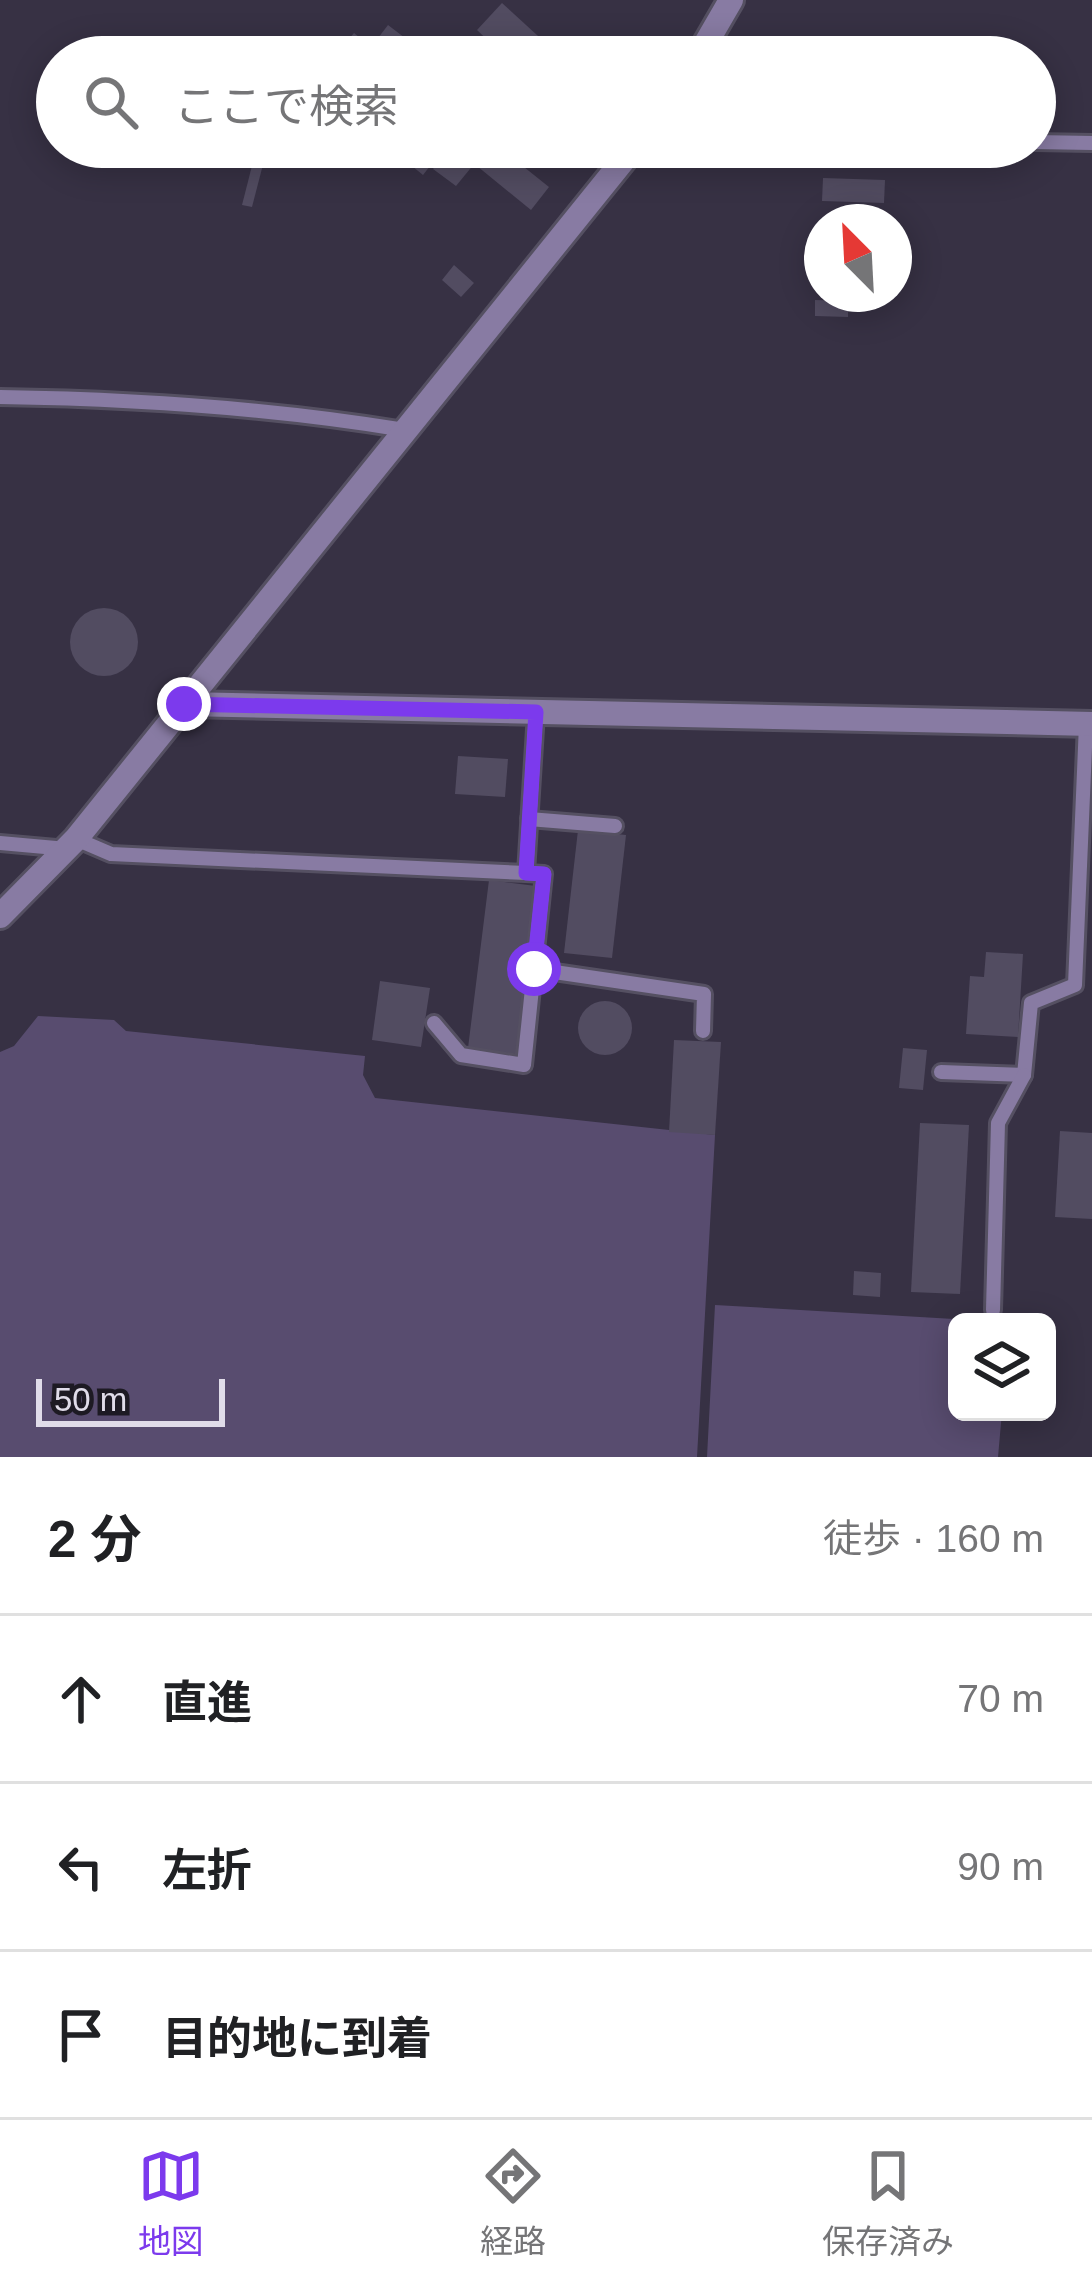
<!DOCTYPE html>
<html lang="ja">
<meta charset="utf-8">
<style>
body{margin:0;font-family:Arial,"Noto Sans JP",sans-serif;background:#f6f6f6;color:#202124}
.controls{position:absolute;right:36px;bottom:36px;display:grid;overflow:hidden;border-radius:18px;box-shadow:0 6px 30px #0003}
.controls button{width:108px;height:108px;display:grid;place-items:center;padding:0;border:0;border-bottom:3px solid #e0e0e0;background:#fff;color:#202124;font:60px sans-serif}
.compass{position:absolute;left:804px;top:204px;width:108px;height:108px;border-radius:50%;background:#fff;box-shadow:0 6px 30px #0003;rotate:336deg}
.scale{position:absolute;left:36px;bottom:30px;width:189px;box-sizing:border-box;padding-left:12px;border:6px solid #e0dce9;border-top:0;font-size:33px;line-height:42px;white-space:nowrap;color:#e0dce9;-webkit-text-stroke:9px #1d1a23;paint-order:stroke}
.stop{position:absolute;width:36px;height:36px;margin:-27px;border:9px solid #7c3aed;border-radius:50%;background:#fff}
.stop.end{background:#7c3aed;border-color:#fff;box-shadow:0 3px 12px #0008}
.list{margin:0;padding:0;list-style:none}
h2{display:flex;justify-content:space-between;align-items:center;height:156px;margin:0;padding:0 48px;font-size:51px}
h2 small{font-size:39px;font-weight:400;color:#757577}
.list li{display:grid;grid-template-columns:78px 1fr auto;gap:36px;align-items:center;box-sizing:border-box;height:168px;padding:0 48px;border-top:3px solid #e0e0e0}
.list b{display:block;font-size:45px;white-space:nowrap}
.list em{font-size:39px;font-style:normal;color:#757577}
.icon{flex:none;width:66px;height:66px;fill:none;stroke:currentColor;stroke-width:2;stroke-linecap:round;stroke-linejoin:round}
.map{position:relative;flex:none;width:1092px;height:1457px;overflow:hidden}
.search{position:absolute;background:#fff;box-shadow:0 6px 30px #0003;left:36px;right:36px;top:36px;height:132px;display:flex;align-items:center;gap:30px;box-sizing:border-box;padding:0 42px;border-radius:66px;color:#757577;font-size:45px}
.sheet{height:660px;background:#fff}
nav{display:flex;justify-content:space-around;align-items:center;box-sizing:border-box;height:168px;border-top:3px solid #e0e0e0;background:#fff;font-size:33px;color:#757577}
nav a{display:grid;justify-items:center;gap:6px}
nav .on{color:#7c3aed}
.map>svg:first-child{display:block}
.green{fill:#584c6f}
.building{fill:#524c61}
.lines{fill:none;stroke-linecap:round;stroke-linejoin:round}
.service-casing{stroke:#555062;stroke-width:20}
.tertiary-casing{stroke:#555062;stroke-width:30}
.service{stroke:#887ba3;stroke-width:14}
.tertiary{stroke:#887ba3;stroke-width:24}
.route{stroke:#7c3aed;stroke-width:15}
</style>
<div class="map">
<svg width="1092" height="1457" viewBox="0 0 1092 1457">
<rect width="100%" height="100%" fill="#373144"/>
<g class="green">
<polygon points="38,1016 114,1020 126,1031 365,1056 363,1075 375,1098 715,1135 697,1457 0,1457 0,1052 14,1046"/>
<polygon points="715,1305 954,1319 949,1408 957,1412 1002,1412 998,1457 707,1457"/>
</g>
<g class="building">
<polygon points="502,3 561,57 505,57 477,30"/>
<polygon points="388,25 430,57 395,57 375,42"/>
<polygon points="354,33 383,57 334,57"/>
<polygon points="399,147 445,147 423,175 395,152"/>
<polygon points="450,147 488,147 456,186 433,169"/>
<polygon points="492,147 499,147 549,187 531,210 477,166"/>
<polygon points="256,150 266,153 252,207 242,205"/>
<polygon points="823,178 885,180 884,203 822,201"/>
<polygon points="454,265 474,283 461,297 442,280"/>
<polygon points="815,300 848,301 848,317 815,316"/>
<circle cx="104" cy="642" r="34"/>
<polygon points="458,756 508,759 505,797 455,794"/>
<polygon points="578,830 626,835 612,958 564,953"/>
<polygon points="489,880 536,886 516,1054 468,1048"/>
<polygon points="986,952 1023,954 1018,1037 966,1034 970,976 984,977"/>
<polygon points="380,981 430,988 421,1047 372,1040"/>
<circle cx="605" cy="1028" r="27"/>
<polygon points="674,1040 721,1042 715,1135 669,1132"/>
<polygon points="903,1048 927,1050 923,1090 899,1088"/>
<polygon points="920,1123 969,1125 960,1294 911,1292"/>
<polygon points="1060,1131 1092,1133 1092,1219 1055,1217"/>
<polygon points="854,1271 881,1273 880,1297 853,1295"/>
</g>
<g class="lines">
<g class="service-casing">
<g id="service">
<polyline points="1035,142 1092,143"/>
<path d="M 0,397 C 135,399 272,408 405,430"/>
<polyline points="529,819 615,826"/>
<polyline points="76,839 111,854 526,873 536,713"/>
<polyline points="0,843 67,849"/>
<polyline points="534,969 704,994 703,1031"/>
<polyline points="434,1023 461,1055 524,1065 544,874 526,873"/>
<polyline points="941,1072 1024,1075 1031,1003 1075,985 1086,724"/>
<polyline points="993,1310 998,1123 1024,1075"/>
</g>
</g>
<g class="tertiary-casing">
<g id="tertiary">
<polyline points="698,57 731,0"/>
<polyline points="184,704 1092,724"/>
<polyline points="0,916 76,839 634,147"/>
</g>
</g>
<use href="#service" class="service"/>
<use href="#tertiary" class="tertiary"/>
</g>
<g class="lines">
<polyline class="route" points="184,704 536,712 526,873 544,874 534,969"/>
</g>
</svg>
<div class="controls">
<button><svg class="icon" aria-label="layers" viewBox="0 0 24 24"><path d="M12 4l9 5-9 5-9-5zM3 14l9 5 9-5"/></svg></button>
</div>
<svg class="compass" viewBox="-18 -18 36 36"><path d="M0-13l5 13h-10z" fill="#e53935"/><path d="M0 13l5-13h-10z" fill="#757577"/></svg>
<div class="scale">50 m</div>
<div class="stop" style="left:534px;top:969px"></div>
<div class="stop end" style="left:184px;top:704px"></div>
<div class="search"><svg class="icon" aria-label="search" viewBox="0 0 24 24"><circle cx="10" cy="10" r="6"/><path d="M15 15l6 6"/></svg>ここで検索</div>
</div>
<section class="sheet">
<h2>2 分<small>徒歩 · 160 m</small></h2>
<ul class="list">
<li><svg class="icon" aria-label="ahead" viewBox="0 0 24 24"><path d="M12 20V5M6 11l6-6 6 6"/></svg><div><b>直進</b></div><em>70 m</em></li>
<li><svg class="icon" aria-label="left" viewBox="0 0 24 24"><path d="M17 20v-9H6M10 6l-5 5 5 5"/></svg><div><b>左折</b></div><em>90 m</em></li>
<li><svg class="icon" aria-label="arrive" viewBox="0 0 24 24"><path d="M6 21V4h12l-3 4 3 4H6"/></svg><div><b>目的地に到着</b></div></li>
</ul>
</section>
<nav>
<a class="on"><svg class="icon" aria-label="map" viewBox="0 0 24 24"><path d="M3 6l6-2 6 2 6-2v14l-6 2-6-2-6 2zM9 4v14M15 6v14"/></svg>地図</a>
<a><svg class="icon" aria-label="directions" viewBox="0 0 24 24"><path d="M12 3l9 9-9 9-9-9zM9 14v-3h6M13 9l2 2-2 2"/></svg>経路</a>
<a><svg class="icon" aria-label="saved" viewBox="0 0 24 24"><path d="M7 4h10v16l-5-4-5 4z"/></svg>保存済み</a>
</nav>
